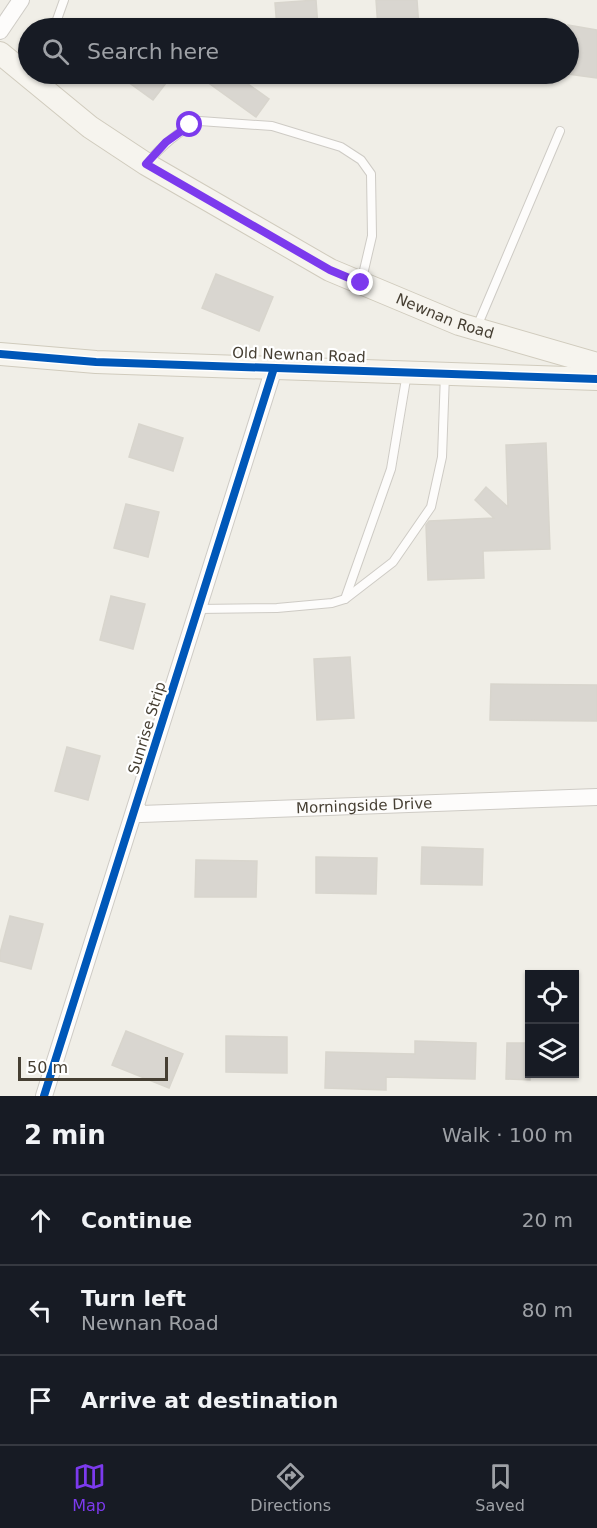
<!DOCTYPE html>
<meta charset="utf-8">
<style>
body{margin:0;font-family:"DejaVu Sans",sans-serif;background:#20242c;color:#f1f3f6}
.controls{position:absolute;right:18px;bottom:18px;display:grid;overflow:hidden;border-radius:0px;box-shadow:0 2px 4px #0004}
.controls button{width:54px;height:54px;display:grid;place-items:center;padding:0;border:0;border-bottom:2px solid #363941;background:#171b24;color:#f1f3f6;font:30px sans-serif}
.scale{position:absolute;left:18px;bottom:15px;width:150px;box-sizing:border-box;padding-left:6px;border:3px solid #463f33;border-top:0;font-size:16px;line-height:21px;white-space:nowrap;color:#463f33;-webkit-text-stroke:4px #fff;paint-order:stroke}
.stop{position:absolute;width:18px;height:18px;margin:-14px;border:4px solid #7c3aed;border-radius:50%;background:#fff}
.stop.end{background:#7c3aed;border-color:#fff;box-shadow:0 2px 6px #0008}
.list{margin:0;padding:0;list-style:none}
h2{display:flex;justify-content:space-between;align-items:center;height:78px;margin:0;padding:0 24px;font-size:26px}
h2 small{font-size:20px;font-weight:400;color:#9ea1a6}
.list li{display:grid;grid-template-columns:39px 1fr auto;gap:18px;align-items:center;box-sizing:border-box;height:90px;padding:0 24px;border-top:2px solid #363941}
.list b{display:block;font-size:22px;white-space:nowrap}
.list p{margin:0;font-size:20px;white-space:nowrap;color:#9ea1a6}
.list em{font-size:20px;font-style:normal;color:#9ea1a6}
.icon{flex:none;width:33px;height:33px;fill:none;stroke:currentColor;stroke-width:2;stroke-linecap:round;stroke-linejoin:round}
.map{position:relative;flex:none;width:597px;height:1096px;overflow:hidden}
.search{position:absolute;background:#171b24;box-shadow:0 2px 4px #0004;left:18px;right:18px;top:18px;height:66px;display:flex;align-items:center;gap:15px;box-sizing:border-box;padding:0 21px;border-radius:33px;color:#9ea1a6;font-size:22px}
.sheet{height:348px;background:#171b24}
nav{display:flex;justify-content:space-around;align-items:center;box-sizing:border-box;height:84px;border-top:2px solid #363941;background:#171b24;font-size:16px;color:#9ea1a6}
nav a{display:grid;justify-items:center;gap:3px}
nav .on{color:#7c3aed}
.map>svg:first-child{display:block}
.building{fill:#d9d6d0;stroke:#d8d5cd;stroke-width:1.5}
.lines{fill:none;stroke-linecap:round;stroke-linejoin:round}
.lane-casing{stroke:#cecbc5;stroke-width:10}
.street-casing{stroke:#cecbc5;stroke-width:18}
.secondary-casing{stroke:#d0cbbd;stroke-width:24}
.lane{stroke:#fdfcfb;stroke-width:8}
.street{stroke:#fdfcfb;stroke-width:16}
.secondary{stroke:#f6f4ee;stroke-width:22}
.cycleway-casing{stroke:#fff;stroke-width:11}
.cycleway{stroke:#0057b8;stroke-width:8}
.route{stroke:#7c3aed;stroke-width:8}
.labels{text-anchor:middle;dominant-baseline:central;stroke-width:4.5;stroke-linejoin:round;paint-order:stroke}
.street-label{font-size:15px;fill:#463f33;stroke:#fff}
</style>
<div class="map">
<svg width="597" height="1096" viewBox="0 0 597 1096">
<rect width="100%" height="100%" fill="#f0eee7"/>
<g class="building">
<polygon points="316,0 318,28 277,28 275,3"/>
<polygon points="376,0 417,0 419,28 378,28"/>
<polygon points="568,25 597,30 597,78 568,74"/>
<polygon points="117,74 173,74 153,100"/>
<polygon points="196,74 234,74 269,99 256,117"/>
<polygon points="216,274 273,297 259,331 202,308"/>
<polygon points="139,424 183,438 173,471 129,457"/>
<polygon points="546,443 550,549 483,551 484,578 428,580 426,525 429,521 494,518 475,500 486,487 508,507 506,445"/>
<polygon points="126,504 159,512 148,557 114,548"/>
<polygon points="111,596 145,604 133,649 100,640"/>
<polygon points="350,657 354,718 317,720 314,659"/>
<polygon points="491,684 597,685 597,721 490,720"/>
<polygon points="67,747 100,756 88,800 55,791"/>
<polygon points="422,847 483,849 482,885 421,884"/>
<polygon points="316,857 377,858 376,894 316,893"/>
<polygon points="196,860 257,861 256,897 195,897"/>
<polygon points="10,916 43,924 31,969 0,961 0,953"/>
<polygon points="126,1031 183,1054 169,1088 112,1065"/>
<polygon points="226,1036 287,1037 287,1073 226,1072"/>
<polygon points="415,1041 476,1043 475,1079 386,1077 386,1090 325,1088 326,1052 415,1054"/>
<polygon points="507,1043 530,1043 530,1080 506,1079"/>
</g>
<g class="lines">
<g class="lane-casing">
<g id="lane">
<polyline points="54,28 64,0"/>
<path d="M 146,164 C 162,146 178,131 200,121 L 272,126 L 341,147 L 361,160 L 371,174 L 372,236 L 361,283"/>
<polyline points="476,329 560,131"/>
<polyline points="345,599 391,469 407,373"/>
<polyline points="198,609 277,608 332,603 345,599 393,562 431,507 442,457 445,374"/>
</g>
</g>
<g class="street-casing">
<g id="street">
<polyline points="0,31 21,0"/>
<path id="s1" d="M 136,807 L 141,814 L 597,797"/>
<polyline points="44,1096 274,368"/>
</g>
</g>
<g class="secondary-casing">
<g id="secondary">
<path id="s2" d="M 0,53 L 90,127 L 146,164 L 330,270 L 459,324 L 597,364"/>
<polyline points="0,354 96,362 597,379"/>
</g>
</g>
<use href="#lane" class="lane"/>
<use href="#street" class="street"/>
<use href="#secondary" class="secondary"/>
<g class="cycleway-casing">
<g id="cycleway">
<polyline points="0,354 96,362 597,379"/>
<polyline points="44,1096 274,368"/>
</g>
</g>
<use href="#cycleway" class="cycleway"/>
</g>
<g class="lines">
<polyline class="route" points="190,125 166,142 146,164 330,270 361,283"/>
</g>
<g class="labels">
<g class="street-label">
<text stroke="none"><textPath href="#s2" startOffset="520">Newnan Road</textPath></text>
<text transform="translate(299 355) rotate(2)">Old Newnan Road</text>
<text transform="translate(147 728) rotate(-73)">Sunrise Strip</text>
<text stroke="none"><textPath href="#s1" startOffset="232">Morningside Drive</textPath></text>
</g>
</g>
</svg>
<div class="controls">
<button><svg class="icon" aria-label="locate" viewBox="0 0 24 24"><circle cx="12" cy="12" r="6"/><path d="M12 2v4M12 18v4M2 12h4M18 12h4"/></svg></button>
<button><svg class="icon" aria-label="layers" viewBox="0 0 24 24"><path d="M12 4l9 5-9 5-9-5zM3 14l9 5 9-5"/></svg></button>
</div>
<div class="scale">50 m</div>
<div class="stop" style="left:190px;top:125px"></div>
<div class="stop end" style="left:361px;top:283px"></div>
<div class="search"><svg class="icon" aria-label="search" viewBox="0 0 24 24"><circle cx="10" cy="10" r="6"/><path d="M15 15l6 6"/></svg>Search here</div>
</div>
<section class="sheet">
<h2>2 min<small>Walk · 100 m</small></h2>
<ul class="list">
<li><svg class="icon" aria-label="ahead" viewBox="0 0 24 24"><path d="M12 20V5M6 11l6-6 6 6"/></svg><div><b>Continue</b></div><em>20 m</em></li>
<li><svg class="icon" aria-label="left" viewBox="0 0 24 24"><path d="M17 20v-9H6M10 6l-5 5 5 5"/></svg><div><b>Turn left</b><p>Newnan Road</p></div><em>80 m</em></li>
<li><svg class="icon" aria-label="arrive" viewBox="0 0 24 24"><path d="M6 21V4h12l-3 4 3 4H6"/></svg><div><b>Arrive at destination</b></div></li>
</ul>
</section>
<nav>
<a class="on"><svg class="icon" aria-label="map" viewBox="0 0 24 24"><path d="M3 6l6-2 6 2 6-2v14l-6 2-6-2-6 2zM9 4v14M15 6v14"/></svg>Map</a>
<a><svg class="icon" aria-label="directions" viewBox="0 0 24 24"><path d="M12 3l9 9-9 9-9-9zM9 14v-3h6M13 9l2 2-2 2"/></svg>Directions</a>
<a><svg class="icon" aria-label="saved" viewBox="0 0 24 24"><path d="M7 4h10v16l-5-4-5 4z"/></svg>Saved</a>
</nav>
